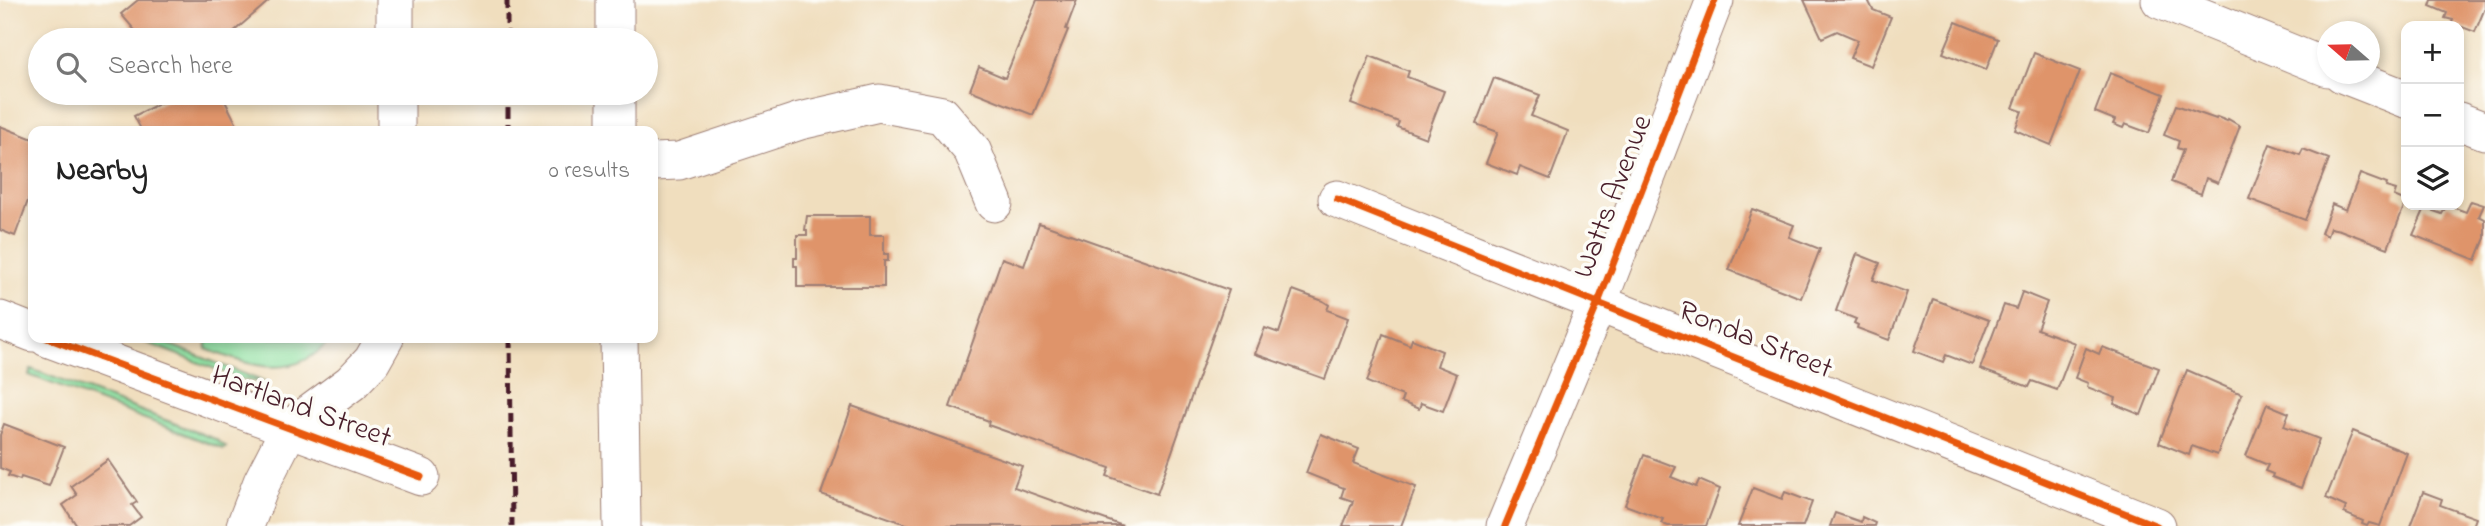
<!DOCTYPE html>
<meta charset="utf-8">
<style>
body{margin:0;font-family:"Indie Flower",sans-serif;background:#f6f6f6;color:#222}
.controls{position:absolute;right:21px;top:21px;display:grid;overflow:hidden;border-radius:14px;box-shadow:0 4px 10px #0003}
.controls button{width:63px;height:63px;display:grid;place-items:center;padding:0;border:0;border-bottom:2px solid #e0e0e0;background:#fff;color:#222;font:35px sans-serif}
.compass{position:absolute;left:2317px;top:21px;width:63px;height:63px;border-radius:50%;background:#fff;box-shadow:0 4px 10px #0003;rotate:290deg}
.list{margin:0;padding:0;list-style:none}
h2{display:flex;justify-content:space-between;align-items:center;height:91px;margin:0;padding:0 28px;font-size:30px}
h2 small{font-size:23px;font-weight:400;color:#767676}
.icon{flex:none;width:38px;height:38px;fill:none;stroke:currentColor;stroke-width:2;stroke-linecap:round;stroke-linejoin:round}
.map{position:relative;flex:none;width:2485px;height:526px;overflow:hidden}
.search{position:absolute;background:#fff;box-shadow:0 4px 10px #0003;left:28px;top:28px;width:630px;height:77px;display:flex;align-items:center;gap:18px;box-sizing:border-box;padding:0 24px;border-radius:38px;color:#767676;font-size:26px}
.panel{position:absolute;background:#fff;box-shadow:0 4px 10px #0003;left:28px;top:126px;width:630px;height:217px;border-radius:14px}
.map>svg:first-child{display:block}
.green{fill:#8ee0a1;stroke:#6c8066;stroke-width:2}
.building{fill:#df946b}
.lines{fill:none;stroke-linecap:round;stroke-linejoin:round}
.minor-casing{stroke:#9d7e74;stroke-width:39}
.minor{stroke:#fff;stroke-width:37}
.rail{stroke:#4a1f2b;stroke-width:5;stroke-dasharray:10 5;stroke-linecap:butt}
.cycleway-casing{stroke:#fdfcf7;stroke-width:11}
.cycleway{stroke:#e8590c;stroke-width:7}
.labels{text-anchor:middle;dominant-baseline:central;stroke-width:7;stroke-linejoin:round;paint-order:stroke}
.street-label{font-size:30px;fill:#4a1f2b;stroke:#fdfcf7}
</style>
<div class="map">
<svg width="2485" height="526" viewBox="0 0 2485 526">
<rect width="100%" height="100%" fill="#fdfcf7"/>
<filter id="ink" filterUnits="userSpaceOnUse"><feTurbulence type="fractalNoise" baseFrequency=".0143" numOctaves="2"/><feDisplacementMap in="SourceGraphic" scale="14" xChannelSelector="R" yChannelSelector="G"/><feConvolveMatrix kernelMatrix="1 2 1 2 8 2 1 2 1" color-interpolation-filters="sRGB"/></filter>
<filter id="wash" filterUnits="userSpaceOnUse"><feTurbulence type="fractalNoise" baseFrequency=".00686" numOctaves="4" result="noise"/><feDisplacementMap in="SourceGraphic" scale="28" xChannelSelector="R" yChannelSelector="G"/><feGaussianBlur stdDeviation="1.57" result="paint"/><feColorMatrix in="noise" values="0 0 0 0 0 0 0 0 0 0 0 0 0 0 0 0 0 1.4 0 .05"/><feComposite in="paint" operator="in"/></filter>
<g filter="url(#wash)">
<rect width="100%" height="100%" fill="#f0debe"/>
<g class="green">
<polygon points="134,338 153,338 267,383 244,380"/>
<path d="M 208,338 L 331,338 C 296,383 250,366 206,349 Z"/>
<polygon points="31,369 215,439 226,447 224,449 29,375"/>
</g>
<g id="blocks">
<g class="building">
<polygon points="138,0 270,0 224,40 143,40 121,14"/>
<polygon points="1037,0 1077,0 1066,29 1068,30 1033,115 970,90 979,67 1005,78"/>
<polygon points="1804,0 1868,0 1873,10 1891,17 1871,66 1850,58 1858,40 1837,31 1822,38"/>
<polygon points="2432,0 2485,0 2485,8 2475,32 2452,23 2453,20 2445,18 2447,13 2430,6"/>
<polygon points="1956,22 1998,39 1986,70 1943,53"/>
<polygon points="2034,53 2080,71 2051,145 2015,130 2022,111 2013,108"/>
<polygon points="1370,56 1409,71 1407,77 1444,91 1426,138 1397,127 1399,122 1351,104"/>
<polygon points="2110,73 2164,94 2149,133 2125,124 2123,128 2113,124 2115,120 2095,112"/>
<polygon points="1494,78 1540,95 1531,116 1568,131 1550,179 1520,167 1517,175 1486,163 1498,132 1476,124"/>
<polygon points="180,93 221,93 240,131 142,131 134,116"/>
<polygon points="2176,105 2216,119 2217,117 2227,121 2228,119 2240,126 2218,183 2206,178 2201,194 2171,182 2183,150 2177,148 2179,141 2164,135"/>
<polygon points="0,126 33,139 33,187 15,236 0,230"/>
<polygon points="2270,144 2300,155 2303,149 2329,159 2305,220 2249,199"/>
<polygon points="2360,174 2387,184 2386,187 2396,190 2394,196 2406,201 2388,248 2340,230 2330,228 2327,236 2321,233 2332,204 2346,210"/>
<polygon points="2471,201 2484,205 2479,216 2485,219 2485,238 2476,260 2413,235 2425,208 2442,214 2447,205 2466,212"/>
<polygon points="1752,209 1794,225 1789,237 1820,249 1801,298 1729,270"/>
<polygon points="807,216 870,216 870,235 884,235 884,254 888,254 888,261 884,261 884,287 797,287 797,266 794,266 794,258 797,258 797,235 807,235 807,230 805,230"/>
<polygon points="1039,223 1229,290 1157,494 1107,476 1110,468 988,425 989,421 950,407 1002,258 1024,266"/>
<polygon points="1857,254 1880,263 1873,280 1907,292 1889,340 1857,328 1858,325 1854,323 1856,319 1836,311"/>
<polygon points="1293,290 1323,301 1329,305 1327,310 1348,318 1325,379 1255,354 1265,328 1279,333"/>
<polygon points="2022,292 2047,302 2037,329 2075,343 2057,390 2032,381 2029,387 1980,369 2004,305 2016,309"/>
<polygon points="1933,299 1989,320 1972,365 1946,355 1943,362 1914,351"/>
<polygon points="1383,334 1410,345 1412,339 1442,351 1437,366 1457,374 1443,411 1421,403 1419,409 1401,402 1403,396 1367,382"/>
<polygon points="2102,347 2159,368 2141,415 2114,404 2116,398 2087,387 2088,383 2075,378 2086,348 2099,354"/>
<polygon points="2187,370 2242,394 2217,455 2192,446 2189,455 2159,443"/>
<polygon points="2267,404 2289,413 2284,426 2319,439 2301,488 2272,477 2273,474 2265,471 2268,465 2246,456"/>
<polygon points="852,406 1022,466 1014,487 1123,526 912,526 821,494"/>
<polygon points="4,424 64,447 49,486 21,477 20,480 8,476 10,472 0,468 0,435"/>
<polygon points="2353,431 2407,453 2380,526 2369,523 2367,526 2362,524 2363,521 2344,513 2346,507 2326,498"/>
<polygon points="1321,434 1359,449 1353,463 1416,487 1401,526 1343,526 1353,501 1341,497 1344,488 1306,473"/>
<polygon points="1644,455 1676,467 1671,477 1696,487 1699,480 1720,489 1706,526 1668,526 1661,523 1663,519 1625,505"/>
<polygon points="108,460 137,502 132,505 141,517 129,526 77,526 63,505 77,495 71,486"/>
<polygon points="1753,488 1782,499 1785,492 1812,502 1803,526 1738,526"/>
<polygon points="2423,492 2442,499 2440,505 2476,518 2473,526 2410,526"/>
<polygon points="1835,513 1861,522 1862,517 1875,523 1874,526 1830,526"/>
</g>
</g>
</g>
<g filter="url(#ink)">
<use href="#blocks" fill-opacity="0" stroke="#9d7e74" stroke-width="2"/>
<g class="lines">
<g class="minor-casing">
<g id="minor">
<polyline points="395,0 395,40"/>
<polyline points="615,0 615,40"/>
<polyline points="2160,0 2328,68"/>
<polyline points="2342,74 2406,99"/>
<polyline points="396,93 396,131"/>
<polyline points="616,93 616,131"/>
<polyline points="2459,121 2485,131"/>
<polyline points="653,162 679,161 800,121 879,103 942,115 972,150 994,203"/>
<polyline points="1337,199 2157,526"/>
<polyline points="0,320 33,333"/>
<polyline points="47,338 421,477"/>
<polyline points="619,338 622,526"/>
<polyline points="245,526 262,482 289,429 351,383 372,361 385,338"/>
<polyline points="1505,526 1598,303 1715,0"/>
</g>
</g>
<use href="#minor" class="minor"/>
<g class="rail">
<polyline points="507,0 507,40"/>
<polyline points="508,93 508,131"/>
<polyline points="510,338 512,526"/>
</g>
<g class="cycleway-casing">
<g id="cycleway">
<polyline points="1337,199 2157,526"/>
<polyline points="47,338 421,477"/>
<polyline points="1505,526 1598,303 1715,0"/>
</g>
</g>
<use href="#cycleway" class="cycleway"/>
</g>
</g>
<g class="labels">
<g class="street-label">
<text transform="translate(1614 197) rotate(-69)">Watts Avenue</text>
<text transform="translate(1755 341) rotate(22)">Ronda Street</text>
<text transform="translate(301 408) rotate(20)">Hartland Street</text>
</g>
</g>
</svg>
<div class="controls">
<button>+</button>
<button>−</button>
<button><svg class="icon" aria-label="layers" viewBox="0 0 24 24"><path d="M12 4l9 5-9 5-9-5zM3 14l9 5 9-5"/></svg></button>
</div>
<svg class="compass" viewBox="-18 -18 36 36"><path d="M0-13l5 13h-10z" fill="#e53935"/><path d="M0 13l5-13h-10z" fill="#767676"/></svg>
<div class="search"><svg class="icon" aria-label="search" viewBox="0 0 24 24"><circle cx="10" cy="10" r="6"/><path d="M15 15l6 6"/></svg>Search here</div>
<section class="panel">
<h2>Nearby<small>0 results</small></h2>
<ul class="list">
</ul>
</section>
</div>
